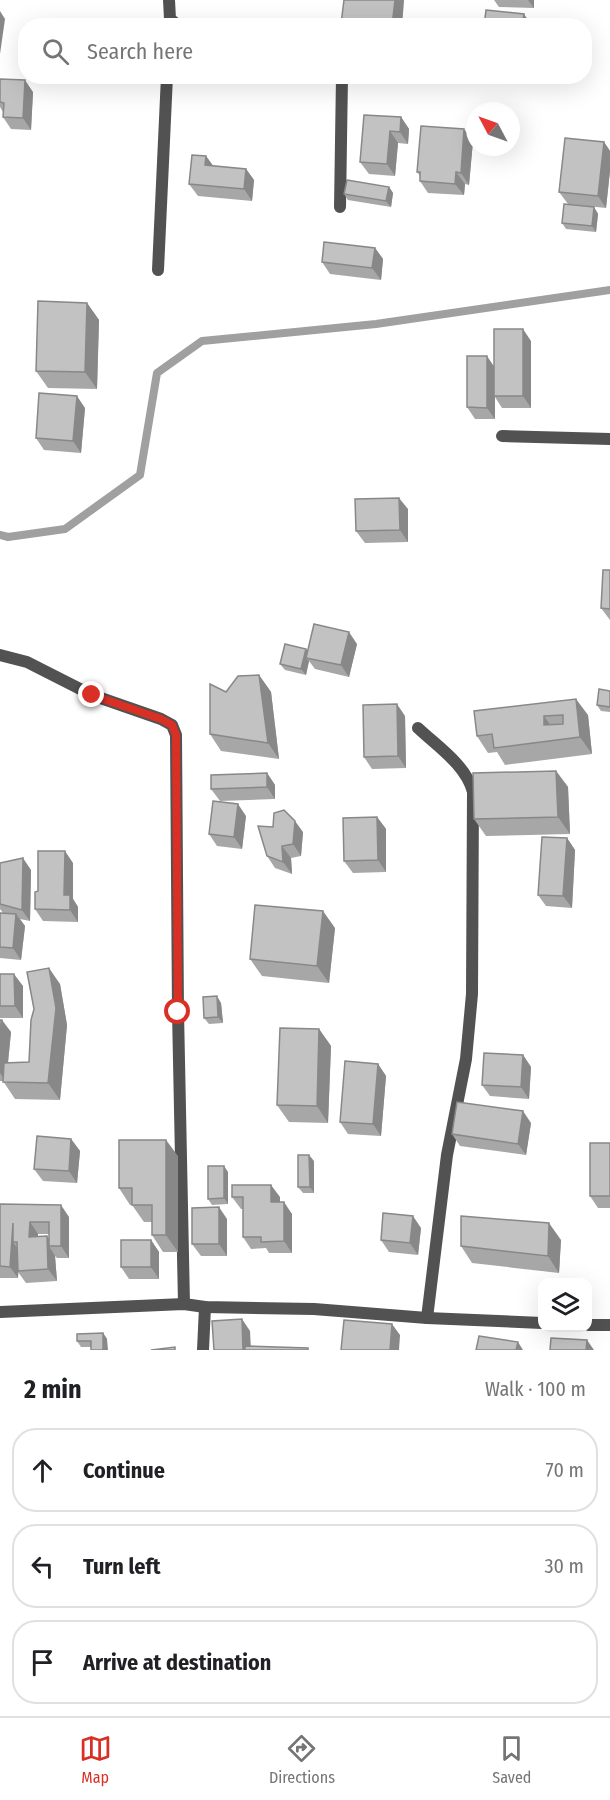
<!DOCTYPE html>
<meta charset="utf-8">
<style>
body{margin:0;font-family:"Fira Sans Condensed",sans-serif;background:#f6f6f6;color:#202124}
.controls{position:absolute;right:18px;bottom:18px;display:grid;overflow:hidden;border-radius:12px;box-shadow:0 6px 24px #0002}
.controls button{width:54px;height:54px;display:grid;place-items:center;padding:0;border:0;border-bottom:2px solid #e0e0e0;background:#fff;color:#202124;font:30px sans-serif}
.compass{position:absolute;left:466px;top:102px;width:54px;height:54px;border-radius:50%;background:#fff;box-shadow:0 6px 24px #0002;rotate:311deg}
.stop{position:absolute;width:18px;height:18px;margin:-14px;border:4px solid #d93025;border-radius:50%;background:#fff}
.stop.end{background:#d93025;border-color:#fff;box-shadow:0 2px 6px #0008}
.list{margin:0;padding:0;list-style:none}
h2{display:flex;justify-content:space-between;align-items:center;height:78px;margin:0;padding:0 24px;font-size:26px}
h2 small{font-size:20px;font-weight:400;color:#757577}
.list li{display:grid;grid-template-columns:39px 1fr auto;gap:18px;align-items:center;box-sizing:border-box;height:84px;margin:0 12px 12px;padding:0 12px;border:2px solid #e0e0e0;border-radius:24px}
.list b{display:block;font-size:22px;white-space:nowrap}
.list em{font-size:20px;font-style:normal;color:#757577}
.icon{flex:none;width:33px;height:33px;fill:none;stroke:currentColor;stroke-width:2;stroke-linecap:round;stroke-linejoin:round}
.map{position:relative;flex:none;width:610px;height:1350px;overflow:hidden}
.search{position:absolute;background:#fff;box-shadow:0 6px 24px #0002;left:18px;right:18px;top:18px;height:66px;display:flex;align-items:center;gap:15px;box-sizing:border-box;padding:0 21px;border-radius:24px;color:#757577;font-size:22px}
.sheet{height:366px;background:#fff}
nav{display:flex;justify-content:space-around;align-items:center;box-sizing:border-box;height:84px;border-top:2px solid #e0e0e0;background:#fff;font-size:16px;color:#757577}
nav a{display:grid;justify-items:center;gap:3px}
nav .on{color:#d93025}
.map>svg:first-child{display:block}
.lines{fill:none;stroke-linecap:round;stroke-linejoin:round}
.stream{stroke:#a0a0a0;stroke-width:8}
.minor{stroke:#525252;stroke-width:12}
.wall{fill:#a7a7a7;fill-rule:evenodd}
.shaded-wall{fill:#888}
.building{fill:#c2c2c2;stroke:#888;stroke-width:1.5;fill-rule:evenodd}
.route{stroke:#d93025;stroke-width:8}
</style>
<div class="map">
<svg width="610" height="1350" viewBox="0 0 610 1350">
<rect width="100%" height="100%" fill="#fff"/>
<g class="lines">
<polyline class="stream" points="0,535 8,537 65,529 140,475 157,373 202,341 376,324 610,290"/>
<g class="minor">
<polyline points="169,0 170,19 179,26"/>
<polyline points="340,207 342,76"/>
<polyline points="158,270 167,76"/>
<polyline points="502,436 610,439"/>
<polyline points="0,655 27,662 92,695 161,719 172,725 176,735 178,1012 184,1304"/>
<path d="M 418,728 C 438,747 466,765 473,792 L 472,994 L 466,1059 L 447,1155 L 427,1318"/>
<polyline points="0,1312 184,1304 205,1307 314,1309 427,1318 542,1323"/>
<polyline points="588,1325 610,1325"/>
<polyline points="203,1350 205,1307"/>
</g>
</g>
<g class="wall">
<polygon points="494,0 534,0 534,8 499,7"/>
<polygon points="486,76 526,76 526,83 488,79"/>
<polygon points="0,79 33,92 31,130 11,129 3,117 3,112 0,107"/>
<polygon points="401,117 409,129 408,144 398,143 395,176 369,174 360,162"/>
<polygon points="473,141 469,185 465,184 464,195 428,193 420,181 420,176 417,172"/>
<polygon points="604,142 610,151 610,171 606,208 568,204 559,192"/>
<polygon points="206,156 213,166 246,169 254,180 252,201 198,196 189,184"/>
<polygon points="389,187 393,193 391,207 348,200 344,194"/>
<polygon points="594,207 598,214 596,232 566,229 562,223"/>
<polygon points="375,248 383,259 381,280 330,274 322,262"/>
<polygon points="87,303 99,320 97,389 48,388 36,371"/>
<polygon points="531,341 531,408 502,408 495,397 495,419 475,419 467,407"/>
<polygon points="85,408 81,453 44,450 36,438"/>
<polygon points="408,509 408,542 365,543 356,531"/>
<polygon points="610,570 610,620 601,608"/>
<polygon points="357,644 349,677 315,669 309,661 306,675 285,670 280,664 306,649 308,651"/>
<polygon points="259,675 271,692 279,759 221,751 210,734 226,692"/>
<polygon points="610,691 610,712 601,711 597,705"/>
<polygon points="474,711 588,715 592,754 505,765 497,752 488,753 477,736"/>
<polygon points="405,716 406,768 372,769 364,757"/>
<polygon points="556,771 568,787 570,834 486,836 474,819"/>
<polygon points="267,773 275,785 275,799 220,801 211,789"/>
<polygon points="246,816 242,849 217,846 209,834"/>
<polygon points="377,817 386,829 386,872 353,873 344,861"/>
<polygon points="303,832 301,856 291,858 292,874 275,868 267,856"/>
<polygon points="567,838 575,850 572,908 546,906 538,895"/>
<polygon points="0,863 31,870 30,921 20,919 25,926 21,960 0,958 0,913 3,913 0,909"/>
<polygon points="73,863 73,899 78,907 78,922 43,921 35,909"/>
<polygon points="335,928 329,983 262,976 250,959"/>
<polygon points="0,974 23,986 23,1018 0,1018"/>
<polygon points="60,984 67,1025 60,1100 15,1099 3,1081 0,1081 0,1020 11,1032 8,1063 29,1062"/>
<polygon points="221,1003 223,1023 209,1024 204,1018"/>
<polygon points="319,1029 331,1046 328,1123 289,1122 277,1105"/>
<polygon points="523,1055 531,1067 529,1099 490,1096 482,1085"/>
<polygon points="378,1064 386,1076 381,1136 348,1134 340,1122"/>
<polygon points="531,1123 526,1155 460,1146 452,1134"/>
<polygon points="71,1139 80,1151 77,1183 43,1181 34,1169"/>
<polygon points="610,1143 610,1208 598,1208 590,1196"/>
<polygon points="178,1156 178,1252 163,1252 152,1235 152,1222 144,1222 132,1205 130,1205 119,1188"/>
<polygon points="314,1161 314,1193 303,1193 298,1187"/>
<polygon points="228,1172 228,1204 212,1205 208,1199"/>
<polygon points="232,1197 280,1197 280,1202 292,1214 292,1253 269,1253 266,1248 251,1249 243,1237 243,1209 241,1209"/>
<path d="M 0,1204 L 69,1217 L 69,1258 L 57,1258 L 55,1256 L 57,1281 L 26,1283 L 18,1272 L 18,1278 L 0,1278 ZM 38,1234 L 49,1234 L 49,1239 L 47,1236 L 38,1237 Z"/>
<polygon points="227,1219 227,1256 201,1256 192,1244"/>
<polygon points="421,1228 418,1255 389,1252 381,1240"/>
<polygon points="151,1240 159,1252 159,1279 129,1279 121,1267"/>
<polygon points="561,1240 559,1273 472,1263 461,1246"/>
<polygon points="103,1333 107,1339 91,1347 81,1347 77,1341"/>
</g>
<g class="shaded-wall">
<polygon points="395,0 404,0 404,1 402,26 392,26"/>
<polygon points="528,0 534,0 534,8"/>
<polygon points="0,11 5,19 0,54"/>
<polygon points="524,14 532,26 522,26"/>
<polygon points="521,76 526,76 526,83"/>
<polygon points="25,80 33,92 31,130 23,118"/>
<polygon points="401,117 409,129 408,144 400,132"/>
<polygon points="464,129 473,141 469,185 461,173"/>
<polygon points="390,131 398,143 395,176 387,164"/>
<polygon points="604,142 610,151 610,171 606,208 598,196"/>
<polygon points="206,156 214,167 205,165"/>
<polygon points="246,169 254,180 252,201 244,189"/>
<polygon points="456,172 465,184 464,195 455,184"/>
<polygon points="389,187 393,193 391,207 386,201"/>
<polygon points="594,207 598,214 596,232 592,226"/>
<polygon points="375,248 383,259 381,280 372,268"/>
<polygon points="87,303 99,320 97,389 85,372"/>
<polygon points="523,329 531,341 531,408 523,396"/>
<polygon points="487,356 495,368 494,396 495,397 495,419 487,408"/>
<polygon points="77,396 85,408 81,453 73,441"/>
<polygon points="399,498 408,509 408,542 400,530"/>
<polygon points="349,632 357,644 349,677 341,665"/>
<polygon points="306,649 311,655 306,658 309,661 306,675 301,669"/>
<polygon points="259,675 271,692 279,759 268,743"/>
<polygon points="576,699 588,715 592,754 580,737"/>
<polygon points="397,704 405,716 406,768 398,756"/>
<polygon points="544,716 556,733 544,725"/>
<polygon points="556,771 568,787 570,834 558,817"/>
<polygon points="267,773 275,785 275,799 267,787"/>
<polygon points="238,804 246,816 242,849 234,837"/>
<polygon points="377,817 386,829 386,872 378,860"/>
<polygon points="295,821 303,832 301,856 293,844"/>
<polygon points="567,838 575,850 572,908 563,896"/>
<polygon points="282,846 291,858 292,874 283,862"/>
<polygon points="65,851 73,863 73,899 78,907 78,922 70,910 64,895"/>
<polygon points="23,858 31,870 30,921 22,910"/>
<polygon points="323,911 335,928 329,983 317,966"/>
<polygon points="16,914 25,926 21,960 13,948"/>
<polygon points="49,968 60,984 67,1025 60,1100 48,1083"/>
<polygon points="14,974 23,986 23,1018 15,1006"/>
<polygon points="217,996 221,1003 223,1023 218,1017"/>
<polygon points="2,1020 11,1032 6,1082 0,1073 0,1045"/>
<polygon points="319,1029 331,1046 328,1123 317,1106"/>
<polygon points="523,1055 531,1067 529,1099 521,1087"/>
<polygon points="378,1064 386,1076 381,1136 373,1124"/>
<polygon points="523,1111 531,1123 526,1155 518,1144"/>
<polygon points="71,1139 80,1151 77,1183 69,1171"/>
<polygon points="166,1140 178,1156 178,1252 166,1235"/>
<polygon points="309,1155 314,1161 314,1193 310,1187"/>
<polygon points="224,1166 228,1172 228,1204 224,1198"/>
<polygon points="271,1185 280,1197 280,1214 271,1202"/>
<polygon points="284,1202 292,1214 292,1253 284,1241"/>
<polygon points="61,1205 69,1217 69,1258 61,1246"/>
<polygon points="219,1207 227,1219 227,1256 219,1244"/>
<polygon points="413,1216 421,1228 418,1255 410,1243"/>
<polygon points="30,1222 38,1234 38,1249 29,1237"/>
<polygon points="13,1223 17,1242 13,1242 20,1252 18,1278 10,1267"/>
<polygon points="549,1223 561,1240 559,1273 548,1256"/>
<polygon points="47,1236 54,1246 49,1246 55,1256 57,1281 48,1269"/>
<polygon points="151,1240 159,1252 159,1279 151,1267"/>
<polygon points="242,1319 250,1331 251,1350 243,1350"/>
<polygon points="392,1324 400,1335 399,1350 390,1350"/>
<polygon points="103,1333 107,1339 108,1350 103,1350"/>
<polygon points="587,1340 594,1350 586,1350"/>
<polygon points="518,1342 523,1350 516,1350"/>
</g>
<g class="building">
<polygon points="344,0 395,0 392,26 362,26 341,24"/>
<polygon points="486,10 524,14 522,26 484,26"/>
<rect x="535" y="24" width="34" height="2"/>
<polygon points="0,79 25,80 23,118 3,117 4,103 0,102"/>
<polygon points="364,115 401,117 400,132 390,131 387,164 360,162"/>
<polygon points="421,126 464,129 461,173 456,172 455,184 420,181 420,172 417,172"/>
<polygon points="565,138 604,142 598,196 559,192"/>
<polygon points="192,155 206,156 205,165 246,169 244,189 189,184"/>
<polygon points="347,180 389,187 386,201 344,194"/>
<polygon points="564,204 594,207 592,226 562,223"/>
<polygon points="324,242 375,248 372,268 322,262"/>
<polygon points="38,301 87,303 85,372 36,371"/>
<rect x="494" y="329" width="29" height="67"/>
<polygon points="467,356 487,356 487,408 467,407"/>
<polygon points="39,393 77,396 73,441 36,438"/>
<polygon points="399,498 400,530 356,531 355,499"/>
<polygon points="603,570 610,570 610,609 601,608"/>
<polygon points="314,624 349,632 341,665 306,658"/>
<polygon points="285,644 306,649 301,669 280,664"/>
<polygon points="259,675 268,743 210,734 210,684 226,692 238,676"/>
<polygon points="599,689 610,691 610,707 597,705"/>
<path d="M 576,699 L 580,737 L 494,748 L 492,734 L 477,736 L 474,711 ZM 563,715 L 563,724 L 544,725 L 544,716 Z"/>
<polygon points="397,704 398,756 364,757 363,705"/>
<polygon points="556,771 558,817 474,819 473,773"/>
<polygon points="267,773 267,787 211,789 211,775"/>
<polygon points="213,801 238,804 234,837 209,834"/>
<polygon points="284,810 295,821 293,844 282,846 283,862 267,856 258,826 273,827 274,813"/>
<polygon points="377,817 378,860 344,861 343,818"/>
<polygon points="542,837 567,838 563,896 538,895"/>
<polygon points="38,851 65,851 64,895 70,895 70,910 35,909 35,892 38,891"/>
<polygon points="23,858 22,910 0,904 0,863"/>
<polygon points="255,905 323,911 317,966 250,959"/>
<polygon points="0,913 16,914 13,948 0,947"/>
<polygon points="49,968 56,1008 48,1083 3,1082 4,1063 29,1062 31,1020 34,1009 27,972"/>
<polygon points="0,974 14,974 15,1006 0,1006"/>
<polygon points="217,996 218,1017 204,1018 203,997"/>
<polygon points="0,1020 2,1020 0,1045"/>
<polygon points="280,1028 319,1029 317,1106 277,1105"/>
<polygon points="484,1053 523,1055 521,1087 482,1085"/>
<polygon points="345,1061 378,1064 373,1124 340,1122"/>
<polygon points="457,1102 523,1111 518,1144 452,1134"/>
<polygon points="37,1136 71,1139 69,1171 34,1169"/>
<polygon points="119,1140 166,1140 166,1235 152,1235 152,1205 132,1205 132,1188 119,1188"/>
<rect x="590" y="1143" width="20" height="53"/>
<polygon points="298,1155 309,1155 310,1187 298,1187"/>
<polygon points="208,1166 224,1166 224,1198 208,1199"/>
<polygon points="232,1185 271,1185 271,1202 284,1202 284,1241 261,1242 261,1237 243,1237 243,1197 232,1197"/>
<polygon points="0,1204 61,1205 61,1246 49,1246 49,1222 30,1222 29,1237 47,1236 48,1269 18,1271 17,1242 13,1242 13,1223 10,1267 0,1266"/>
<polygon points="219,1207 219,1244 192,1244 192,1208"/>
<polygon points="383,1213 413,1216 410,1243 381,1240"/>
<polygon points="461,1216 549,1223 548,1256 461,1246"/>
<rect x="121" y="1240" width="30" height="27"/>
<polygon points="242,1319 243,1350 214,1350 212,1321"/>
<polygon points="344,1320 392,1324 390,1350 341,1350"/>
<polygon points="103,1333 103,1350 91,1350 91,1341 77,1341 77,1334"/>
<polygon points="479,1336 518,1342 516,1350 476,1350"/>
<polygon points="551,1338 587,1340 586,1350 550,1350"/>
<polygon points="245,1346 308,1348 308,1350 245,1350"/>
<polygon points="175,1347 175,1350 151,1350"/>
</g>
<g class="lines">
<polyline class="route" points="92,695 161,719 172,725 176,735 178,1012"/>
</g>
</svg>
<div class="controls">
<button><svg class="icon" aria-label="layers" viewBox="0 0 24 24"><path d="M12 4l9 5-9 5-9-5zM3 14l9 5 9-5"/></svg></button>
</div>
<svg class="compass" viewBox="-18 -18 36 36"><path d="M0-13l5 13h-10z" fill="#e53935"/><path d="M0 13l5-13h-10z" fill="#757577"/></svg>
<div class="stop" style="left:178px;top:1012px"></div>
<div class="stop end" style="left:92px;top:695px"></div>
<div class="search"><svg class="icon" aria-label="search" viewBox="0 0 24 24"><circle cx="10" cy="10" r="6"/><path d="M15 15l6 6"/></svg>Search here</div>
</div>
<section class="sheet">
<h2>2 min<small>Walk · 100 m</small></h2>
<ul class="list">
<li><svg class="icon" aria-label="ahead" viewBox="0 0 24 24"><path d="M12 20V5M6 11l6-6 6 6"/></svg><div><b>Continue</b></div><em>70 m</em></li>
<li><svg class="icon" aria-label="left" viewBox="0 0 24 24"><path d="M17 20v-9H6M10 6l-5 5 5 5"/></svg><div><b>Turn left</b></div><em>30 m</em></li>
<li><svg class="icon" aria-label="arrive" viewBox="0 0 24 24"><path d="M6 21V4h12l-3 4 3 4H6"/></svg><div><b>Arrive at destination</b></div></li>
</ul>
</section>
<nav>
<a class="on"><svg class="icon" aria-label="map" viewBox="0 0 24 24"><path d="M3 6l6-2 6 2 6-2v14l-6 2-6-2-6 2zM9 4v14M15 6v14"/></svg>Map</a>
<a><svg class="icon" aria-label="directions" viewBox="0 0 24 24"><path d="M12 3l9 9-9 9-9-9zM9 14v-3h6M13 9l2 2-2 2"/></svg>Directions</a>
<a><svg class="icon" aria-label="saved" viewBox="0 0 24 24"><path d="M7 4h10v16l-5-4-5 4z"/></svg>Saved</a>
</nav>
